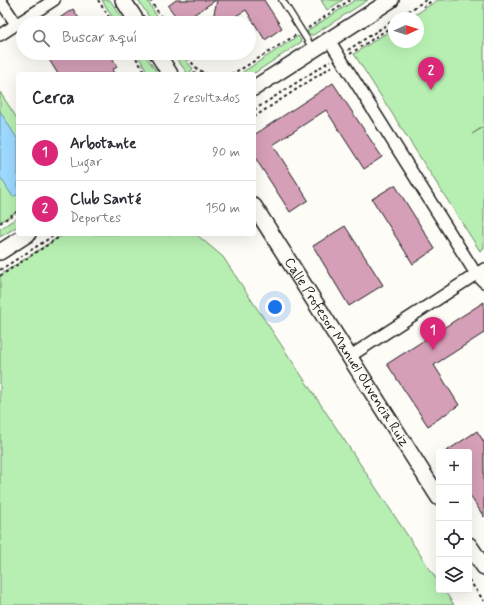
<!DOCTYPE html>
<html lang="es">
<meta charset="utf-8">
<style>
body{margin:0;font-family:Mynerve,sans-serif;background:#f7f7f7;color:#2b2b33}
.controls{position:absolute;right:12px;bottom:12px;display:grid;overflow:hidden;border-radius:4px;box-shadow:0 4px 16px #0002}
.controls button{width:36px;height:36px;display:grid;place-items:center;padding:0;border:0;border-bottom:1px solid #e1e1e2;background:#fff;color:#2b2b33;font:20px sans-serif}
.compass{position:absolute;left:388px;top:12px;width:36px;height:36px;border-radius:50%;background:#fff;box-shadow:0 4px 16px #0002;rotate:87deg}
.you{position:absolute;left:275px;top:307px;width:14px;height:14px;margin:-10px;border:3px solid #fff;border-radius:50%;background:#1a73e8;box-shadow:0 0 0 6px #1a73e833}
.badge{display:grid;place-items:center;width:26px;height:26px;border-radius:50%;background:#db2777;color:#fff;font-size:13px;font-weight:700}
.pin{position:absolute;translate:-50% -33px;filter:drop-shadow(0 1px 2px #0008)}
.pin::after{content:'';position:absolute;top:21px;width:14px;height:12px;background:inherit;clip-path:polygon(0 0,100% 0,50% 100%)}
.list{margin:0;padding:0;list-style:none}
h2{display:flex;justify-content:space-between;align-items:center;height:52px;margin:0;padding:0 16px;font-size:17px}
h2 small{font-size:13px;font-weight:400;color:#7c7c81}
.list li{display:grid;grid-template-columns:26px 1fr auto;gap:12px;align-items:center;box-sizing:border-box;height:56px;padding:0 16px;border-top:1px solid #e1e1e2}
.list b{display:block;font-size:15px;white-space:nowrap}
.list p{margin:0;font-size:13px;white-space:nowrap;color:#7c7c81}
.list em{font-size:13px;font-style:normal;color:#7c7c81}
.icon{flex:none;width:22px;height:22px;fill:none;stroke:currentColor;stroke-width:2;stroke-linecap:round;stroke-linejoin:round}
.map{position:relative;flex:none;width:484px;height:605px;overflow:hidden}
.search{position:absolute;background:#fff;box-shadow:0 4px 16px #0002;left:16px;top:16px;width:240px;height:44px;display:flex;align-items:center;gap:10px;box-sizing:border-box;padding:0 14px;border-radius:22px;color:#7c7c81;font-size:15px}
.panel{position:absolute;background:#fff;box-shadow:0 4px 16px #0002;left:16px;top:72px;width:240px;height:164px;border-radius:4px}
.map>svg:first-child{display:block}
.green{fill:#b7efb2;stroke:#6a8667}
.water{fill:#9ed9ff;stroke:#6a8da4}
.building{fill:#d59fb7;stroke:#1c1c1c}
.lines{fill:none;stroke-linecap:round;stroke-linejoin:round}
.lane-casing{stroke:#1c1c1c;stroke-width:8}
.street-casing{stroke:#1c1c1c;stroke-width:14}
.secondary-casing{stroke:#1c1c1c;stroke-width:18}
.path{stroke:#1c1c1c;stroke-width:2;stroke-dasharray:3 3;stroke-linecap:butt}
.lane{stroke:#fdfcf7;stroke-width:5.5}
.street{stroke:#fdfcf7;stroke-width:11}
.secondary{stroke:#fdfcf7;stroke-width:15}
.labels{text-anchor:middle;dominant-baseline:central;stroke-width:3;stroke-linejoin:round;paint-order:stroke}
.street-label{font-size:14px;fill:#1c1c1c;stroke:#fdfcf7}
</style>
<div class="map">
<svg width="484" height="605" viewBox="0 0 484 605">
<rect width="100%" height="100%" fill="#fdfcf7"/>
<filter id="ink" filterUnits="userSpaceOnUse"><feTurbulence type="fractalNoise" baseFrequency=".025" numOctaves="2"/><feDisplacementMap in="SourceGraphic" scale="8" xChannelSelector="R" yChannelSelector="G"/><feConvolveMatrix kernelMatrix="1 2 1 2 8 2 1 2 1" color-interpolation-filters="sRGB"/></filter>
<g filter="url(#ink)">
<g class="green">
<polygon points="102,0 110,0 125,23 116,23"/>
<polygon points="138,0 147,0 161,23 153,23"/>
<polygon points="321,0 343,0 327,10"/>
<polygon points="355,0 368,0 313,35 310,35 307,31"/>
<polygon points="438,0 484,0 484,126 472,134 484,127 484,248 480,251 354,54 394,28 394,42 418,42 418,18 410,18"/>
<polygon points="298,36 301,40 300,43 253,74 240,74"/>
<polygon points="136,53 144,53 158,74 149,74"/>
<polygon points="172,53 180,53 193,69 188,74"/>
<polygon points="0,92 18,120 18,211 0,222"/>
<polygon points="18,217 18,226 0,237 0,229"/>
<polygon points="63,234 196,234 223,257 439,583 439,590 444,590 454,605 0,605 0,275"/>
</g>
<polygon class="water" points="0,111 18,140 18,194 13,197 0,177"/>
<g class="building">
<polygon points="176,0 216,0 181,23 168,6"/>
<polygon points="217,0 264,0 282,28 265,40 246,10 234,17 233,23 212,23"/>
<polygon points="73,9 82,23 52,23"/>
<polygon points="45,53 102,53 105,58 111,55 117,67 112,70 115,74 58,74"/>
<polygon points="333,83 382,157 364,169 326,110 273,145 308,200 290,212 254,156 254,135"/>
<polygon points="395,185 435,249 413,264 372,199"/>
<polygon points="345,226 383,285 349,306 313,246"/>
<polygon points="484,302 484,333 434,365 459,405 428,426 387,364"/>
<polygon points="477,431 484,442 484,517 469,494 469,452 445,452"/>
</g>
<g class="lines">
<g class="lane-casing">
<polyline id="lane" points="282,0 313,49"/>
</g>
<g class="street-casing">
<g id="street">
<polyline points="0,0 16,24"/>
<polyline points="0,35 54,0"/>
<polyline points="329,40 476,274 484,282"/>
<polyline points="349,357 484,269"/>
</g>
</g>
<g class="secondary-casing">
<g id="secondary">
<polyline points="123,0 138,23"/>
<polyline points="157,53 170,74"/>
<polyline points="254,88 391,0"/>
<path id="s1" d="M 254,206 L 439,498"/>
<polyline points="0,252 28,234"/>
<polyline points="469,545 484,567"/>
</g>
</g>
<g class="path">
<polyline points="98,0 113,23"/>
<polyline points="150,0 165,23"/>
<polyline points="423,7 433,0"/>
<polyline points="398,18 426,0"/>
<polyline points="405,18 413,13"/>
<polyline points="308,28 350,0"/>
<polyline points="348,50 394,20"/>
<polyline points="133,53 146,74"/>
<polyline points="184,53 197,69 207,74"/>
<polyline points="350,54 394,25"/>
<polyline points="193,74 197,69"/>
<polyline points="231,74 243,68 296,35"/>
<polyline points="254,110 330,61"/>
<polyline points="254,117 334,65"/>
<polyline points="0,223 18,211"/>
<polyline points="0,270 56,234"/>
<polyline points="0,276 64,234"/>
<polyline points="469,580 484,601"/>
</g>
<use href="#lane" class="lane"/>
<use href="#street" class="street"/>
<use href="#secondary" class="secondary"/>
</g>
</g>
<g class="labels">
<g class="street-label">
<text stroke="none"><textPath href="#s1" startOffset="173">Calle Profesor Manuel Olivencia Ruiz</textPath></text>
</g>
</g>
</svg>
<div class="controls">
<button>+</button>
<button>−</button>
<button><svg class="icon" aria-label="locate" viewBox="0 0 24 24"><circle cx="12" cy="12" r="6"/><path d="M12 2v4M12 18v4M2 12h4M18 12h4"/></svg></button>
<button><svg class="icon" aria-label="layers" viewBox="0 0 24 24"><path d="M12 4l9 5-9 5-9-5zM3 14l9 5 9-5"/></svg></button>
</div>
<svg class="compass" viewBox="-18 -18 36 36"><path d="M0-13l5 13h-10z" fill="#e53935"/><path d="M0 13l5-13h-10z" fill="#7c7c81"/></svg>
<div class="you"></div>
<div class="pin badge" style="left:433px;top:350px">1</div>
<div class="pin badge" style="left:431px;top:90px">2</div>
<div class="search"><svg class="icon" aria-label="search" viewBox="0 0 24 24"><circle cx="10" cy="10" r="6"/><path d="M15 15l6 6"/></svg>Buscar aquí</div>
<section class="panel">
<h2>Cerca<small>2 resultados</small></h2>
<ul class="list">
<li><span class="badge">1</span><div><b>Arbotante</b><p>Lugar</p></div><em>90 m</em></li>
<li><span class="badge">2</span><div><b>Club Santé</b><p>Deportes</p></div><em>150 m</em></li>
</ul>
</section>
</div>
